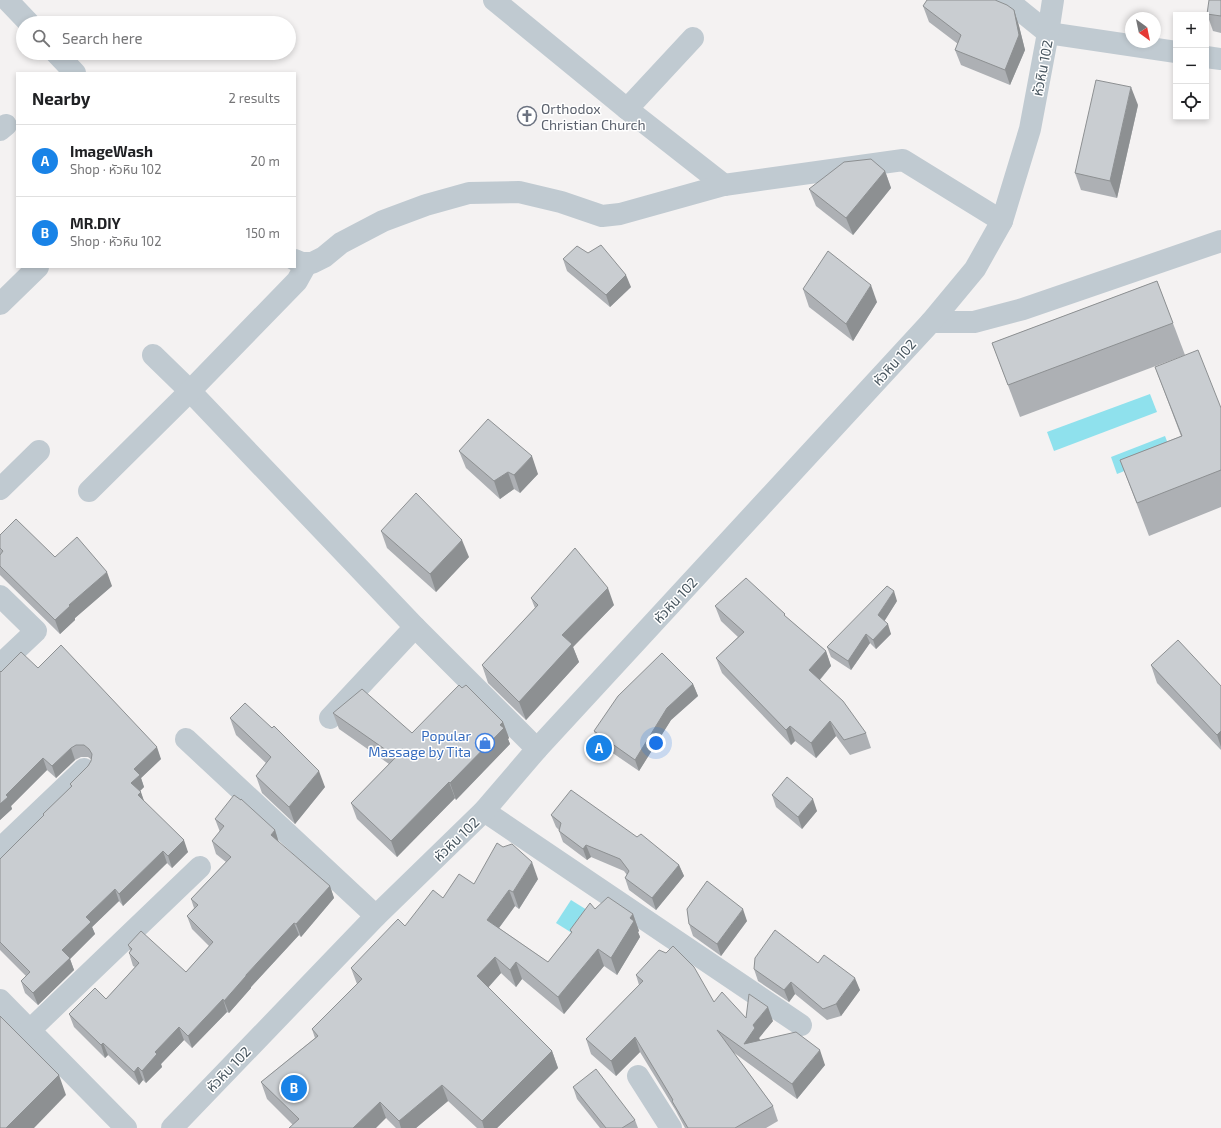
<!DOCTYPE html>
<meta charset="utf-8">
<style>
body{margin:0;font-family:"Exo 2","Noto Sans Thai",sans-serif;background:#f2f2f2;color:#202124}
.controls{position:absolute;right:12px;top:12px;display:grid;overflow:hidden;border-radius:0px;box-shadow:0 2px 6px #0003}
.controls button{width:36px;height:36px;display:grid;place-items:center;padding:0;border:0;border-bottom:1px solid #e0e0e0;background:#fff;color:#202124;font:20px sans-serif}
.compass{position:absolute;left:1125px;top:12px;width:36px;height:36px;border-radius:50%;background:#fff;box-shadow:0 2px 6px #0003;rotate:147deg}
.you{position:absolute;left:656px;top:743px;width:14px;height:14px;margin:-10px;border:3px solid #fff;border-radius:50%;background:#1a73e8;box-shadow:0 0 0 6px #1a73e833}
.badge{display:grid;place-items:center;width:26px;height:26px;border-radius:50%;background:#1983e7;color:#fff;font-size:13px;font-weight:700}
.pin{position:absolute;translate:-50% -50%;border:2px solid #fff;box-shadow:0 1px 4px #0006}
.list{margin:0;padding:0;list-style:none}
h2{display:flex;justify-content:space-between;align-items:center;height:52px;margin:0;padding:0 16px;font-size:17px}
h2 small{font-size:13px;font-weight:400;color:#757577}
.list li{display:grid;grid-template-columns:26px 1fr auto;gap:12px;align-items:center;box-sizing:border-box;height:72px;padding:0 16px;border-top:1px solid #e0e0e0}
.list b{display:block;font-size:15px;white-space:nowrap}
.list p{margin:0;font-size:13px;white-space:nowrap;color:#757577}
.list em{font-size:13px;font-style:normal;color:#757577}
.icon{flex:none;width:22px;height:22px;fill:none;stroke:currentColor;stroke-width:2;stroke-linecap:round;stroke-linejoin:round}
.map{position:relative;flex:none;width:1221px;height:1128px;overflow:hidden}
.search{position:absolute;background:#fff;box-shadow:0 2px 6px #0003;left:16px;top:16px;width:280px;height:44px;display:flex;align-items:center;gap:10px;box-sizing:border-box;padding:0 14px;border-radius:22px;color:#757577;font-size:15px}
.panel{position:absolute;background:#fff;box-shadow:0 2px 6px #0003;left:16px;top:72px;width:280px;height:196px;border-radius:0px}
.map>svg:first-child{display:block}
.water{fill:#8fe1ed}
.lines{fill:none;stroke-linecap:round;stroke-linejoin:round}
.minor{stroke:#c0cad1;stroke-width:22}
.wall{fill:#adb0b4}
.shaded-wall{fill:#8d9092}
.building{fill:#c9cdd1;stroke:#8d9092}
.labels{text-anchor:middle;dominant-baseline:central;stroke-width:3;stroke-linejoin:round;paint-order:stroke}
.street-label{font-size:14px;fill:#495760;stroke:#fff}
.worship-label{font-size:14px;fill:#5b616d;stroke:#fff;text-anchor:start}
.shop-label{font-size:14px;fill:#366cbe;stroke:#fff;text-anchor:end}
</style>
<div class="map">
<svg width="1221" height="1128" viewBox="0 0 1221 1128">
<rect width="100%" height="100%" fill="#f4f2f2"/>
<g class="water">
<polygon points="1150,394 1157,412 1054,451 1047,432"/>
<polygon points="1165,436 1171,452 1117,474 1111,457"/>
<polygon points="571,900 587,910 572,933 556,923"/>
</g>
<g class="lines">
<g class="minor">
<polyline points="7,0 29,23"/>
<polyline points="494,0 627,109 724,185"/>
<polyline points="1007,0 1048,33 1176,52"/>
<polyline points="56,53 75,73"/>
<polyline points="1206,57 1221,59"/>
<polyline points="627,109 693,38"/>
<polyline points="0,130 6,125"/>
<polyline points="295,260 302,263 312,263 324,257 341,243 383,221 426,205 469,193 519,192 561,202 602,216 620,214 724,185 903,160 1002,221"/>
<polyline points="0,304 38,267"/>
<polyline points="931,322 974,322 1023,309 1221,241"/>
<polyline points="153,355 190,391 415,627 537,749"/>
<polyline points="0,489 39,451"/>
<polyline points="89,491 190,391 297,281 307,263"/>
<polyline points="0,596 36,631 0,665"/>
<polyline points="330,718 415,627"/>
<polyline points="186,739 376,916"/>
<polyline points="484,811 801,1025"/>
<polyline points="0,849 84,769"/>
<polyline points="0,1000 126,1128"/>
<polyline points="30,1030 200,867"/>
<polyline points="638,1076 671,1128"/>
<polyline points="172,1128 376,916 484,811 537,749 931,322 975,269 1002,221 1030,129 1048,33 1053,0"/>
</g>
</g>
<g class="wall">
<polygon points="1221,0 1221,33 1213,31 1207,14"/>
<polygon points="923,6 1014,10 1019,26 1025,50 1010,85 961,65 955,50 958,44 929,22"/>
<polygon points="1138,105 1117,198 1081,190 1075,173"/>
<polygon points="885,171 891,188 853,235 816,206 809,189"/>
<polygon points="563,259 631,287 610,307 567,271"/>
<polygon points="1157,281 1185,355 1020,417 992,343"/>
<polygon points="803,289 877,302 853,341 809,307"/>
<polygon points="1155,367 1221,408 1221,507 1149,536 1120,460 1181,436"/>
<polygon points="459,451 538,474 520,493 514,489 500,499 466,468"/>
<polygon points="381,531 469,557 436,592 387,548"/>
<polygon points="0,535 55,557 112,586 75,618 75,620 60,634 0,575"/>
<polygon points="531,598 614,605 573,647 579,662 526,720 488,683 482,665 535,608"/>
<polygon points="897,601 884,621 891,634 876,649 870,643 851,670 831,657 827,647"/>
<polygon points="715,606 785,614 785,616 826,651 831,666 820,680 866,733 871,748 850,755 836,736 816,758 795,741 791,745 722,673 716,658 738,637 721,621"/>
<polygon points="1151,665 1221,686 1221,750 1157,683"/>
<polygon points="38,668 161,759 141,778 144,787 140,791 144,801 188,852 172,868 167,863 123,906 119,901 92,927 95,934 70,959 74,970 38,1005 25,993 21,981 26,976 0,950 0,859 44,816 43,814 71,787 70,784 88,766 91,761 92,760 88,757 81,757 75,760 56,778 47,770 11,806 12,809 0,820 1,672"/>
<polygon points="693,684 698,696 671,720 639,771 598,743 594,731"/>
<polygon points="333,713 412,733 503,722 509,738 508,739 510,744 456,800 455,798 397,857 357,819 351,803 389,764 339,729"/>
<polygon points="230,718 325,787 295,824 262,793 256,776 266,763 236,735"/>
<polygon points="772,795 817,811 802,829 776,807"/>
<polygon points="551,815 637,837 679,865 684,876 656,910 629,890 625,878 627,875 624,871 591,857 587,860 563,842 559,831 559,830 556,827"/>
<polygon points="215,819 275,830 279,843 330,886 334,898 301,937 299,935 251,987 251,988 229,1013 227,1012 192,1048 184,1040 161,1064 162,1067 146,1083 143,1080 139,1085 108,1055 105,1058 74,1027 69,1014 106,999 135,967 133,966 129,953 130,951 128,945 186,972 209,946 192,929 187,916 194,908 191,899 226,862 216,854 212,841 220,832"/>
<polygon points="538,879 519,909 515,906 499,928 548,962 571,933 570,930 595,909 633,914 639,931 638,932 640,937 617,975 604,966 564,1014 522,979 516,987 501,973 488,988 552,1051 558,1068 497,1128 477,1128 448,1101 416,1128 396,1128 386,1118 293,1125 267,1099 261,1082 315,1038 312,1029 357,984 351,968 405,926 443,898 474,884"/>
<polygon points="747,921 721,956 693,936 689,924"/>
<polygon points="818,963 860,990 841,1016 827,1020 795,994 789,1002 758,981 754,969"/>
<polygon points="636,975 714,1002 746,1018 773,1021 759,1038 760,1040 825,1065 797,1099 733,1052 773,1106 778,1121 766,1128 685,1128 678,1115 676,1111 640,1052 616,1076 591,1054 586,1039 639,985"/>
<polygon points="573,1087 635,1120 638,1128 600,1128 577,1099"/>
</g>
<g class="shaded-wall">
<polygon points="1014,10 1019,26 1025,50 1010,85 1005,70"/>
<polygon points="1131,87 1138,105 1117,198 1110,181"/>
<polygon points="885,171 891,188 853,235 846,218"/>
<polygon points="626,275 631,287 610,307 606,295"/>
<polygon points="871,285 877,302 853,341 846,324"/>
<polygon points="532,456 538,474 520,493 514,475"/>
<polygon points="508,472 514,489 500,499 494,481"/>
<polygon points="462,540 469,557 436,592 430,574"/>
<polygon points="107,572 112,586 75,618 75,620 60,634 55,620 69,605"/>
<polygon points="608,588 614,605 573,647 579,662 526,720 519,702 562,635"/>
<polygon points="894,591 897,601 882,625 878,615"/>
<polygon points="888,624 891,634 876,649 873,640"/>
<polygon points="866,634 870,643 851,670 848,661"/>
<polygon points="826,651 831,666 815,685 809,670"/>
<polygon points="693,684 698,696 671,720 639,771 635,760 667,708"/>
<polygon points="830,721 836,736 816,758 811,743"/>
<polygon points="503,722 509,738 508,739 510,744 456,800 450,783"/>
<polygon points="790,726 795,741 791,745 786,730"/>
<polygon points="1221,731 1221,747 1217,735"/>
<polygon points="157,747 161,759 141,778 144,787 136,795 131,783 134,769"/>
<polygon points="71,748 75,760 56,778 52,766"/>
<polygon points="43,758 47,770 11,806 12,809 0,820 0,804 6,795"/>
<polygon points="319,771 325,787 295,824 289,807"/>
<polygon points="449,782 455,798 397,857 391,841"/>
<polygon points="141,792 145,804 138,795"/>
<polygon points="813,799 817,811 802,829 798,817"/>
<polygon points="275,830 279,843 271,835"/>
<polygon points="184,840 188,852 172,868 168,856"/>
<polygon points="586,845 591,857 587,860 583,849"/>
<polygon points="163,851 167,863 123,906 119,894"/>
<polygon points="532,862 538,879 519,909 513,892"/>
<polygon points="679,865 684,876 656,910 652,898"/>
<polygon points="330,886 334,898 301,937 296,924"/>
<polygon points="115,889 119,901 92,927 95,934 70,959 74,970 38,1005 33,993 62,950 86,917"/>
<polygon points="509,890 515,906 493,936 487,920"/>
<polygon points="743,909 747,921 721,956 717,944"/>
<polygon points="633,914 639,931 638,932 640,937 617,975 611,958 630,918"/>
<polygon points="294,923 299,935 251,987 251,988 229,1013 224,1001 246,975"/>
<polygon points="598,949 604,966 564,1014 558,997"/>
<polygon points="495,957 501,973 483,993 477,976"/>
<polygon points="516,962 522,979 516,987 510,970"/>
<polygon points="855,978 860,990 841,1016 836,1004"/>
<polygon points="791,982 795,994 789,1002 784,990"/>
<polygon points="223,999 227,1012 192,1048 188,1036"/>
<polygon points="768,1007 773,1021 759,1038 761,1043 744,1044 753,1025"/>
<polygon points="179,1027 184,1040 161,1064 162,1067 146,1083 142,1071 155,1052"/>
<polygon points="635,1037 640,1052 616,1076 611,1061"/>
<polygon points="103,1043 108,1055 105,1058 101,1045"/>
<polygon points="820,1050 825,1065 797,1099 792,1084"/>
<polygon points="552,1051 558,1068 497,1128 484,1128 482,1121"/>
<polygon points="138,1067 143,1080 139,1085 134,1072"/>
<polygon points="59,1075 66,1095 34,1128 6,1128"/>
<polygon points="442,1085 448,1101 416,1128 401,1128 399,1121"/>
<polygon points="380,1102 386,1118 376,1128 353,1128"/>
</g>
<g class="building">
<polygon points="927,0 995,0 1007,5 1014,10 1019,35 1005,70 955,50 961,35 923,6"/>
<polygon points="1209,0 1221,0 1221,16 1207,14"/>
<polygon points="1096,80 1131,87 1110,181 1075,173"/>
<polygon points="871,159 885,171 846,218 809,189 844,162"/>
<polygon points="601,245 626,275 606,295 563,259 577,246 588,253"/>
<polygon points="828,251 871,285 846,324 803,289"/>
<polygon points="1157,281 1173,323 1008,385 992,343"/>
<polygon points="1198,350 1221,408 1221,470 1137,503 1120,460 1182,436 1155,367"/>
<polygon points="488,419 532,456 514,475 508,472 494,481 459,451"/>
<polygon points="416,493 462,540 430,574 381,531"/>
<polygon points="16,519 55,557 77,537 107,572 69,605 70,606 55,620 0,566 0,555 3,551 0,548 0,535"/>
<polygon points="575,548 608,588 562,635 572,644 519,702 482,665 538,605 531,598"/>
<polygon points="746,578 785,614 784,615 826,651 809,670 843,701 866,733 844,740 830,721 811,743 790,726 786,730 716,658 744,632 715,606"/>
<polygon points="887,586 894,591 878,615 888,624 873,640 866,634 848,661 827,647"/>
<polygon points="1178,640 1221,686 1221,731 1217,735 1151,665"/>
<polygon points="61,645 157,747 134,769 140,775 131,783 141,792 138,795 184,840 168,856 163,851 119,894 115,889 86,917 91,922 62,950 70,958 33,993 21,981 30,972 0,942 0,859 44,815 43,814 72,786 70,784 88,766 91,761 92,754 89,749 84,745 76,745 71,748 52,766 43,758 6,795 8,797 0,804 0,671 1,672 21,652 38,668"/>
<polygon points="662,653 693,684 667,708 635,760 594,731 618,696"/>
<polygon points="459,685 462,688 466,685 503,722 500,725 504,728 450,783 449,782 391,841 351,803 396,757 333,713 362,689 412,733"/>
<polygon points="245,703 272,728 274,726 319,771 289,807 256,776 271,757 230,718"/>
<polygon points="787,777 813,799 798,817 772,795"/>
<polygon points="571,790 637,837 641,834 679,865 652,898 625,878 629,871 620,859 586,845 583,849 559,831 561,823 551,815"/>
<polygon points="234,795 241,800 241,799 275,830 271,835 330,886 296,924 294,923 246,975 246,976 224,1001 223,999 188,1036 179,1027 155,1052 157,1054 142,1071 138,1067 134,1072 103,1043 101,1045 69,1014 95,988 106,999 139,963 129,953 132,949 128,945 141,931 186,972 213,942 187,916 198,905 191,899 231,857 212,841 224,826 215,819"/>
<polygon points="497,843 503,847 512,844 532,862 513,892 509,890 487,920 548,962 572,932 570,930 590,903 595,909 608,897 633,914 630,918 634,921 611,958 598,949 558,997 516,962 510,970 495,957 477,976 552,1051 482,1121 442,1085 399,1121 380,1102 353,1128 289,1128 299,1119 261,1082 318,1036 312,1029 362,979 351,968 398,919 405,926 433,890 443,898 459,874 474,884"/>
<polygon points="707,881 743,909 717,944 689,924 687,909"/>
<polygon points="775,930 818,963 824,955 855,978 836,1004 823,1009 791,982 784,990 754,969 755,958"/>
<polygon points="673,946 694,967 714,1002 722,992 746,1018 749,994 768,1007 753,1025 755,1028 744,1044 796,1032 820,1050 792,1084 717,1030 773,1106 735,1128 688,1128 672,1101 673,1100 635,1037 611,1061 586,1039 643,981 636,975 659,950 666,953"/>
<polygon points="0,1016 59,1075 6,1128 0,1128"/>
<polygon points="596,1069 635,1120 622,1128 606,1128 573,1087"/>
</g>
<defs>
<g id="church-ring" transform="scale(1)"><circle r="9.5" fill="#fff" stroke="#6b7280" stroke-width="1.5"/><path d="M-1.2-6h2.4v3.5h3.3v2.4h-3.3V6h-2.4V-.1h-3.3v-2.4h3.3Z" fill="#6b7280"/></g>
<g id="shop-ring" transform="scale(1)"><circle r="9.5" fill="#fff" stroke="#3f7fe0" stroke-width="1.5"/><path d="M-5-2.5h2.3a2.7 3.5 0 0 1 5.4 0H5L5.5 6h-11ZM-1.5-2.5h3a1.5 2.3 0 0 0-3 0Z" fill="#3f7fe0"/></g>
</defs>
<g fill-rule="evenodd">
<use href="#church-ring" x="527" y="116"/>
<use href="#shop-ring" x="485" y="743"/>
</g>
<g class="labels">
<g class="street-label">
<text transform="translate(1042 68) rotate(-79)">หัวหิน 102</text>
<text transform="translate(894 362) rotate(-48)">หัวหิน 102</text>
<text transform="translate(675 600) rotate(-47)">หัวหิน 102</text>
<text transform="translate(456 839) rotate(-44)">หัวหิน 102</text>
<text transform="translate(228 1069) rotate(-46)">หัวหิน 102</text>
</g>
<g class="worship-label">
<text x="541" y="108">Orthodox<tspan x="541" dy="16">Christian Church</tspan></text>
</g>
<g class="shop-label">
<text x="471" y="735">Popular<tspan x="471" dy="16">Massage by Tita</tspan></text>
</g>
</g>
</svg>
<div class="controls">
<button>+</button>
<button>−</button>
<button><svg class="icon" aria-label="locate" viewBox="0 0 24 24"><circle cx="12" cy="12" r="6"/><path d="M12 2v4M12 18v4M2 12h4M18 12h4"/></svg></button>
</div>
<svg class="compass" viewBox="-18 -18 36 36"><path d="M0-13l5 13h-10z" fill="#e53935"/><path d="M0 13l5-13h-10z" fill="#757577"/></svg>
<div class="you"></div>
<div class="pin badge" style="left:599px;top:748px">A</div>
<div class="pin badge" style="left:294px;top:1088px">B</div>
<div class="search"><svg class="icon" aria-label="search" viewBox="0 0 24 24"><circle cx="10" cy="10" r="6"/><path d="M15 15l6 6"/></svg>Search here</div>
<section class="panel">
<h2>Nearby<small>2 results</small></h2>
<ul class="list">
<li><span class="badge">A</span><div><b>ImageWash</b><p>Shop · หัวหิน 102</p></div><em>20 m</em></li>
<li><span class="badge">B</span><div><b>MR.DIY</b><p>Shop · หัวหิน 102</p></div><em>150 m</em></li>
</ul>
</section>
</div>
